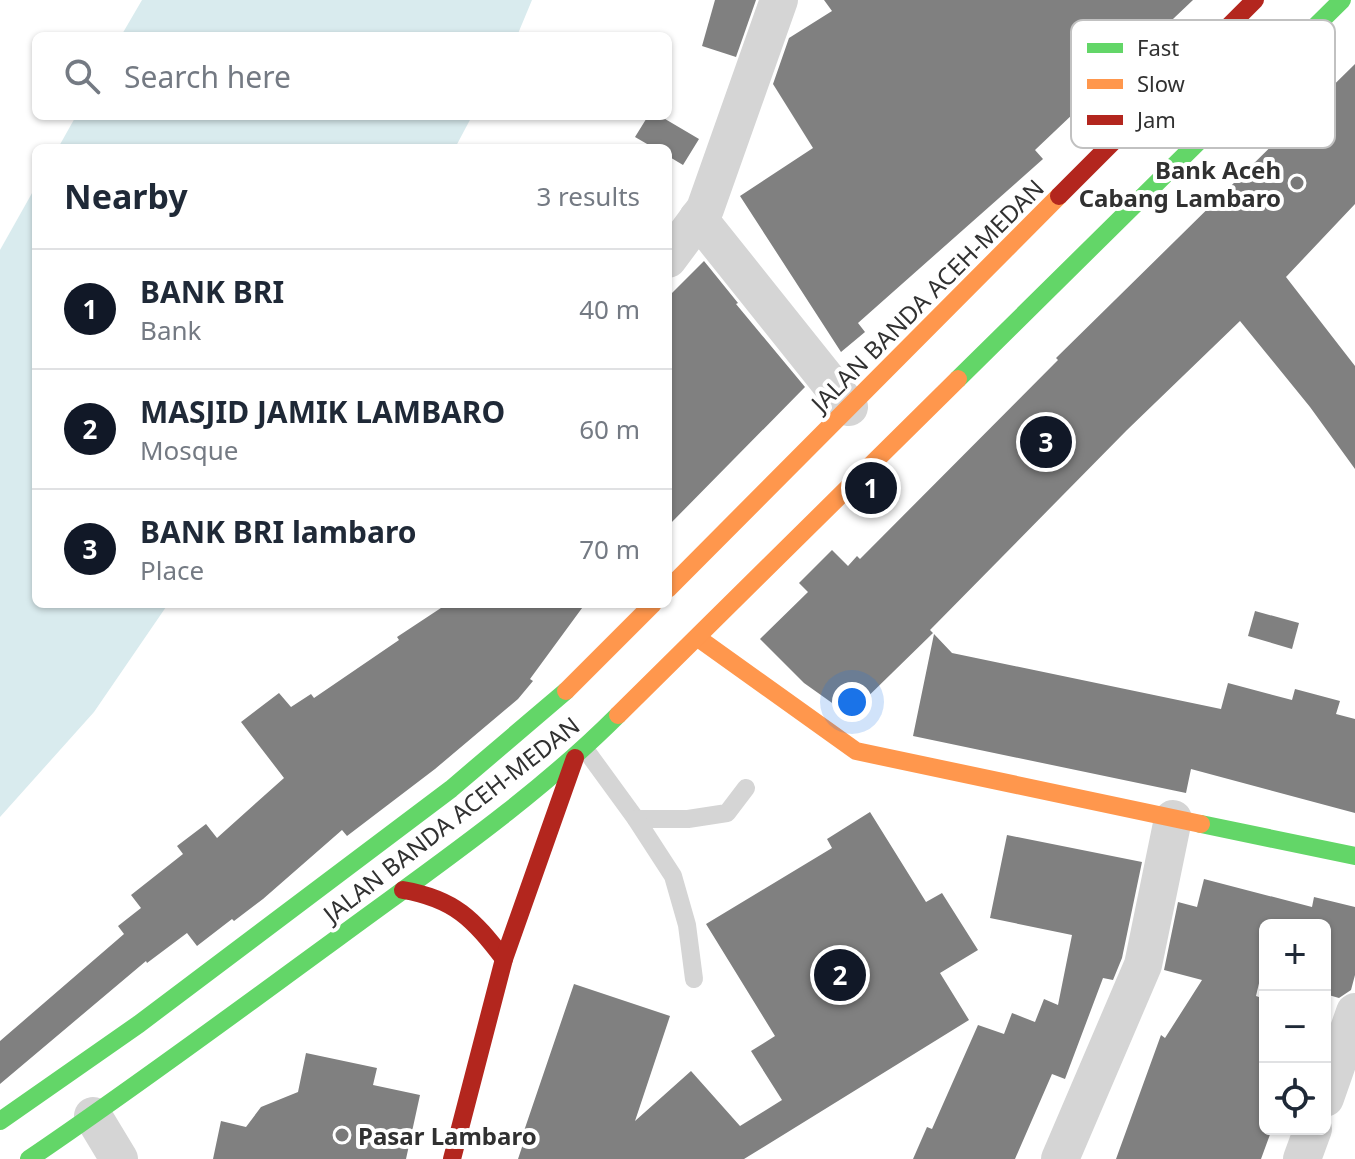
<!DOCTYPE html>
<meta charset="utf-8">
<style>
body{margin:0;font-family:"Noto Sans",sans-serif;background:#f2f2f3;color:#1f2937}
.controls{position:absolute;right:24px;bottom:24px;display:grid;overflow:hidden;border-radius:12px;box-shadow:0 2px 6px #0004}
.controls button{width:72px;height:72px;display:grid;place-items:center;padding:0;border:0;border-bottom:2px solid #e0e1e3;background:#fff;color:#1f2937;font:40px sans-serif}
.you{position:absolute;left:852px;top:702px;width:28px;height:28px;margin:-20px;border:6px solid #fff;border-radius:50%;background:#1a73e8;box-shadow:0 0 0 12px #1a73e833}
.badge{display:grid;place-items:center;width:52px;height:52px;border-radius:50%;background:#111827;color:#fff;font-size:26px;font-weight:700}
.pin{position:absolute;translate:-50% -50%;border:4px solid #fff;box-shadow:0 2px 8px #0006}
.list{margin:0;padding:0;list-style:none}
h2{display:flex;justify-content:space-between;align-items:center;height:104px;margin:0;padding:0 32px;font-size:34px}
h2 small{font-size:26px;font-weight:400;color:#747a83}
.list li{display:grid;grid-template-columns:52px 1fr auto;gap:24px;align-items:center;box-sizing:border-box;height:120px;padding:0 32px;border-top:2px solid #e0e1e3}
.list b{display:block;font-size:30px;white-space:nowrap}
.list p{margin:0;font-size:26px;white-space:nowrap;color:#747a83}
.list em{font-size:26px;font-style:normal;color:#747a83}
.icon{flex:none;width:44px;height:44px;fill:none;stroke:currentColor;stroke-width:2;stroke-linecap:round;stroke-linejoin:round}
.map{position:relative;flex:none;width:1355px;height:1159px;overflow:hidden}
.search{position:absolute;background:#fff;box-shadow:0 2px 6px #0004;left:32px;top:32px;width:640px;height:88px;display:flex;align-items:center;gap:20px;box-sizing:border-box;padding:0 28px;border-radius:12px;color:#747a83;font-size:30px}
.panel{position:absolute;background:#fff;box-shadow:0 2px 6px #0004;left:32px;top:144px;width:640px;height:464px;border-radius:12px}
.map>svg:first-child{display:block}
.water{fill:#d9ebee}
.building{fill:#808080}
.lines{fill:none;stroke-linecap:round;stroke-linejoin:round}
.lane{stroke:#d5d5d5;stroke-width:18}
.street{stroke:#d5d5d5;stroke-width:38}
.fast{stroke:#63d668;stroke-width:18}
.slow{stroke:#ff974d;stroke-width:18}
.jam{stroke:#b3261e;stroke-width:18}
.poi-dot{fill:#797979;stroke:#fff;stroke-width:3}
.labels{text-anchor:middle;dominant-baseline:central;stroke-width:8;stroke-linejoin:round;paint-order:stroke}
.poi-label{font-size:24px;font-weight:bold;fill:#313131;stroke:#fff;text-anchor:end}
.street-label{font-size:24px;fill:#313131;stroke:#fff}
.key{fill:#fff;stroke:#c1c1c1;stroke-width:2}
.key-label{font-size:22px;fill:#313131}
</style>
<div class="map">
<svg width="1355" height="1159" viewBox="0 0 1355 1159">
<rect width="100%" height="100%" fill="#fff"/>
<g class="water">
<polygon points="142,0 532,0 517,36 121,36"/>
<polygon points="76,116 472,116 455,148 58,148"/>
<polygon points="36,186 36,604 168,604 94,712 0,817 0,250"/>
</g>
<g class="building">
<polygon points="715,0 756,0 736,57 702,46"/>
<polygon points="824,0 1193,0 1035,150 1043,159 858,323 865,332 841,352 740,196 813,148 773,84 789,38 832,11"/>
<polygon points="1355,64 1355,204 1286,277 1355,366 1355,469 1310,407 1240,321 1127,430 930,630 933,633 849,715 804,683 760,639 808,592 799,583 832,550 848,566 857,556 860,559 1058,360 1056,358"/>
<polygon points="648,116 660,116 699,139 683,165 668,156 668,148 654,148 635,137"/>
<polygon points="704,261 738,303 736,304 805,387 668,526 668,297"/>
<polygon points="447,604 585,604 530,679 533,681 518,699 435,769 347,836 342,830 263,899 234,921 232,919 197,946 187,933 147,963 146,961 0,1084 0,1041 124,934 118,926 141,908 131,895 183,854 177,846 206,824 217,838 284,778 241,722 279,693 291,707 311,694 314,698 399,640 397,637"/>
<polygon points="1255,611 1299,623 1292,649 1248,636"/>
<polygon points="934,634 952,653 1221,709 1228,683 1292,700 1295,689 1340,701 1336,714 1355,719 1355,813 1191,769 1186,793 913,736"/>
<polygon points="870,812 926,902 942,893 978,950 940,973 969,1020 744,1159 518,1159 527,1132 524,1131 574,984 670,1016 635,1121 691,1071 740,1126 782,1100 751,1051 775,1036 706,924 832,848 827,839"/>
<polygon points="1007,835 1142,862 1122,958 1113,980 1103,978 1065,1079 1052,1074 1015,1159 913,1159 927,1127 932,1129 978,1025 1004,1034 1012,1013 1035,1022 1044,999 1058,1005 1072,935 990,918"/>
<polygon points="1204,879 1312,907 1314,897 1355,907 1355,975 1351,990 1339,998 1325,994 1325,925 1265,925 1265,958 1256,996 1265,999 1265,1129 1272,1129 1261,1159 1116,1159 1161,1035 1165,1038 1202,980 1164,970 1178,902 1197,907"/>
<polygon points="306,1053 377,1068 373,1085 420,1095 406,1159 213,1159 221,1121 246,1127 261,1107 298,1092"/>
</g>
<g class="lines">
<g class="lane">
<polyline points="585,749 636,819 688,819 727,813 746,788"/>
<polyline points="636,819 673,876 687,925 694,979"/>
</g>
<g class="street">
<polyline points="698,218 849,407"/>
<polyline points="668,259 705,209 779,0"/>
<polyline points="1325,1098 1355,1012"/>
<polyline points="93,1116 119,1159"/>
<polyline points="1060,1159 1143,965 1173,819"/>
<polyline points="1302,1159 1313,1129"/>
</g>
<g class="fast">
<polyline points="958,379 1342,0"/>
<polyline points="1201,824 1355,856"/>
<polyline points="0,1121 139,1024 451,789 566,691"/>
<path d="M 29,1159 C 134,1088 236,1012 339,937 C 434,867 534,799 618,715"/>
</g>
<g class="slow">
<polyline points="668,589 1059,196"/>
<polyline points="698,638 856,751 1201,824"/>
<polyline points="566,691 653,604"/>
<polyline points="618,715 958,379"/>
</g>
<g class="jam">
<polyline points="1059,196 1255,0"/>
<path d="M 403,890 C 455,899 473,919 504,959"/>
<polyline points="452,1159 504,959 575,758"/>
</g>
</g>
<g class="poi-dot">
<circle cx="1297" cy="183" r="8"/>
<circle cx="342" cy="1135" r="8"/>
</g>
<g class="labels">
<g class="poi-label">
<text x="1281" y="169">Bank Aceh<tspan x="1281" dy="28">Cabang Lambaro</tspan></text>
<text x="358" y="1135" text-anchor="start">Pasar Lambaro</text>
</g>
<g class="street-label">
<text transform="translate(927 295) rotate(-45)">JALAN BANDA ACEH-MEDAN</text>
<text transform="translate(451 819) rotate(-38)">JALAN BANDA ACEH-MEDAN</text>
</g>
</g>
<rect x="1071" y="20" width="264" height="128" rx="12" class="key"/>
<rect x="1087" y="43" width="36" height="10" fill="#63d668"/>
<rect x="1087" y="79" width="36" height="10" fill="#ff974d"/>
<rect x="1087" y="115" width="36" height="10" fill="#b3261e"/>
<g class="key-label">
<text x="1137" y="56">Fast</text>
<text x="1137" y="92">Slow</text>
<text x="1137" y="128">Jam</text>
</g>
</svg>
<div class="controls">
<button>+</button>
<button>−</button>
<button><svg class="icon" aria-label="locate" viewBox="0 0 24 24"><circle cx="12" cy="12" r="6"/><path d="M12 2v4M12 18v4M2 12h4M18 12h4"/></svg></button>
</div>
<div class="you"></div>
<div class="pin badge" style="left:871px;top:488px">1</div>
<div class="pin badge" style="left:840px;top:975px">2</div>
<div class="pin badge" style="left:1046px;top:442px">3</div>
<div class="search"><svg class="icon" aria-label="search" viewBox="0 0 24 24"><circle cx="10" cy="10" r="6"/><path d="M15 15l6 6"/></svg>Search here</div>
<section class="panel">
<h2>Nearby<small>3 results</small></h2>
<ul class="list">
<li><span class="badge">1</span><div><b>BANK BRI</b><p>Bank</p></div><em>40 m</em></li>
<li><span class="badge">2</span><div><b>MASJID JAMIK LAMBARO</b><p>Mosque</p></div><em>60 m</em></li>
<li><span class="badge">3</span><div><b>BANK BRI lambaro</b><p>Place</p></div><em>70 m</em></li>
</ul>
</section>
</div>
